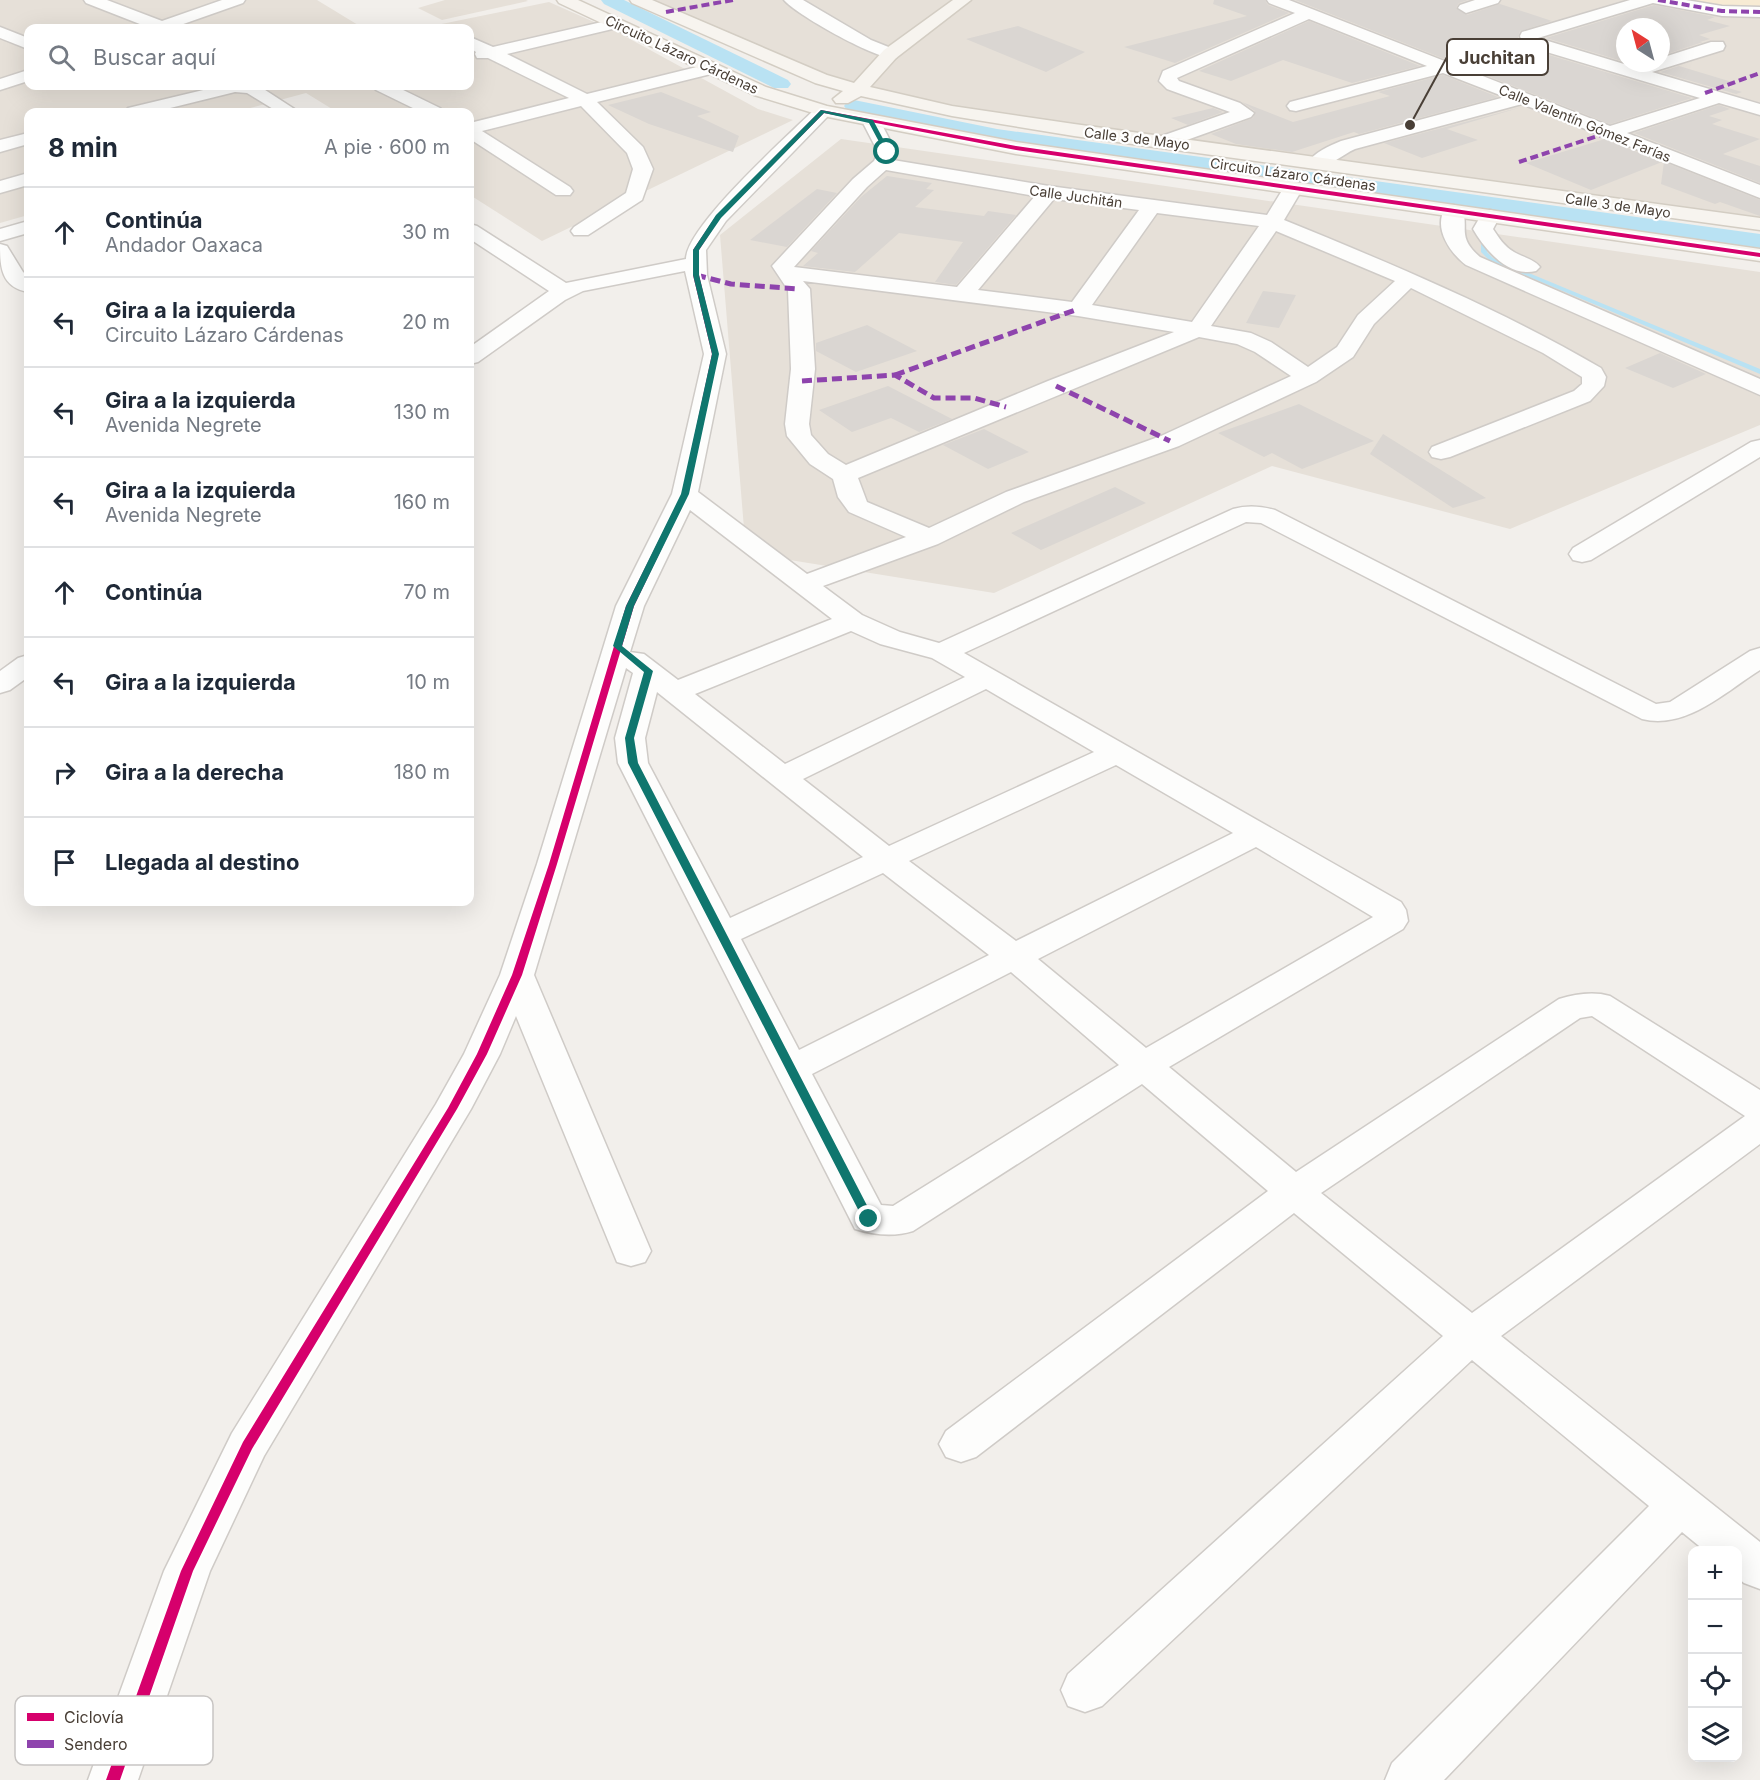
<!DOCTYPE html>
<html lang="es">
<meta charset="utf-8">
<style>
body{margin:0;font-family:Inter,sans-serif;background:#f2f2f3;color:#1f2937}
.controls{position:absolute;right:18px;bottom:18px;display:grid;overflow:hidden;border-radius:12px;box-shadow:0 6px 24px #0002}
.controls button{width:54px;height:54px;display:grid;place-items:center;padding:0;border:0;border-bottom:2px solid #e0e1e3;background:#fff;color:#1f2937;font:30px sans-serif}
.compass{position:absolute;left:1616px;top:18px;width:54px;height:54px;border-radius:50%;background:#fff;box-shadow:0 6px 24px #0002;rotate:324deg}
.stop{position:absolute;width:18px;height:18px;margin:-14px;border:4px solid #0f766e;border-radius:50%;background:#fff}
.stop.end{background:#0f766e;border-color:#fff;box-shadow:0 2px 6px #0008}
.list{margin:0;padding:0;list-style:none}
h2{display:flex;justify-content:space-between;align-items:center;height:78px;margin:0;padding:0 24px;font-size:26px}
h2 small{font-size:20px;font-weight:400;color:#747a83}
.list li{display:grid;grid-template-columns:39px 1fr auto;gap:18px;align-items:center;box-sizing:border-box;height:90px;padding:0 24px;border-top:2px solid #e0e1e3}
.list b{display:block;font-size:22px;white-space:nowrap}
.list p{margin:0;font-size:20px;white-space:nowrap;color:#747a83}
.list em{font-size:20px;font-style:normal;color:#747a83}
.icon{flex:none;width:33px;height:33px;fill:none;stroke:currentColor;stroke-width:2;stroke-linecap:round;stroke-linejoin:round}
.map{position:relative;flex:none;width:1760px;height:1780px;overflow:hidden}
.search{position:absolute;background:#fff;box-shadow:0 6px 24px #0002;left:24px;top:24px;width:450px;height:66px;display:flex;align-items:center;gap:15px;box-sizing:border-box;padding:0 21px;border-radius:12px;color:#747a83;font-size:22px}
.panel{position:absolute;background:#fff;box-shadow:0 6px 24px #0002;left:24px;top:108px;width:450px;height:798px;border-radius:12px}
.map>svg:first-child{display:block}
.residential{fill:#e6e0d8;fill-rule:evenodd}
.sand{fill:#f7ebd4}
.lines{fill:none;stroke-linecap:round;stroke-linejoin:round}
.stream{fill:#b9e2f3;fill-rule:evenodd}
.canal{fill:#b9e2f3;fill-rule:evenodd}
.building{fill:#dad6d2}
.street-casing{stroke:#cfcbc7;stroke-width:3}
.secondary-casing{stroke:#d3cdc3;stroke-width:3}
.street{fill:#fdfdfc;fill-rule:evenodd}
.secondary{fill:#f7f4ef;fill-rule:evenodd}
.quiet-far1{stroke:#8e44ad;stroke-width:4;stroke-dasharray:8 4;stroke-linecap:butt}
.quiet{stroke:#8e44ad;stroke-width:5;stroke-dasharray:10 5;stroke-linecap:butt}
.cycleway-casing{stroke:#fff;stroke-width:4}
.cycleway{fill:#d6006c;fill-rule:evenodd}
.route{fill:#0f766e}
.labels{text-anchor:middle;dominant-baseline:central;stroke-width:4.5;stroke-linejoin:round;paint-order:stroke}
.far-street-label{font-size:14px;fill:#493f36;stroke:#fff}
.key{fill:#fff;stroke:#c8c5c3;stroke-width:1.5}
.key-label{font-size:16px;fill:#493f36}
.leader{fill:none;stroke:#493f36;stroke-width:2}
.callout-dot{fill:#493f36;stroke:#fff;stroke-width:2}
.callout{fill:#fff;stroke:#493f36;stroke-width:2}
.callout-label{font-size:18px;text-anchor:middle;font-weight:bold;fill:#493f36}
</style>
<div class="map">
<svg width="1760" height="1780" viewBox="0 0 1760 1780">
<rect width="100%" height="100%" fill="#f2efeb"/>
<g class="residential">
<polygon points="0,0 317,0 363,28 28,28 28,86 470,86 470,28 422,28 549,2 619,33 758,109 793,120 542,241 470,195 470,112 337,112 306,93 235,112 28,112 28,215 0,223"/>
<polygon points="445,0 526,0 528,1 442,20 418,8"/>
<path d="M 645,0 L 1760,0 L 1760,222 L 955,110 L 846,86 ZM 1625,27 L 1661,27 L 1661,63 L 1625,63 Z"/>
<polygon points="841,139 1760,272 1760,425 1510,529 1272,466 994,593 746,553 720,235"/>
</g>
<polygon class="sand" points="1658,0 1760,0 1760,12"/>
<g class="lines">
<polygon class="stream" points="1481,232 1485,232 1488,237 1487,252 1493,258 1760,369 1760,374 1489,260 1481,252"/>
<g class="canal">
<polygon points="601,0 624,0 788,80 791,84 788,88 774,88 604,4"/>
<polygon points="854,100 997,129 1760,234 1760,248 997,141 847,110 844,106 847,102"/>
</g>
</g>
<g class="building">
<polygon points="1214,0 1265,0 1268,5 1289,13 1175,63 1124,47 1247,16 1213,4"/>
<polygon points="1295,0 1468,0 1459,3 1456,8 1467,15 1500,4 1552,21 1520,31 1518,37 1522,47 1692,98 1610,124"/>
<polygon points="1654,5 1715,17 1707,20 1730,26 1699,35 1710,39 1700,42 1703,42 1661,56 1661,27 1625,27 1625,62 1546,38"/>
<polygon points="1309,21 1420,66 1352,83 1283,60 1231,81 1199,71"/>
<polygon points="1018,26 1085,52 1046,72 966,39"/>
<polygon points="1679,66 1732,82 1721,86 1742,92 1736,94 1660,72"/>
<polygon points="1443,75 1498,97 1359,134 1354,132 1292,152 1236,144 1211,134 1253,118 1255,111 1242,102 1293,122 1390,96 1378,92"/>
<polygon points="661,92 711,112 697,116 739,136 733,152 649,124 608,105"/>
<polygon points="1719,105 1730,109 1709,116 1722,120 1712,124 1760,139 1723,154 1760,166 1760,183 1634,133"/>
<polygon points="1522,107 1447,129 1478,140 1422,158 1384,143"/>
<polygon points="1213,108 1223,112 1188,125 1171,118"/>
<polygon points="1605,139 1662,162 1591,190 1526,163"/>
<polygon points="1664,162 1760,200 1760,216 1720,202 1715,204 1661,184"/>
<polygon points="887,176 932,183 926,189 934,190 915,207 984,216 988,211 1016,215 956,285 935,282 963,242 899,233 855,272 803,266 818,253 811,251 861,197"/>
<polygon points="817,189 837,193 787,247 750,240"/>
<polygon points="1263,291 1296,295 1279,328 1246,323"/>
<polygon points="867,325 917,351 856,372 816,351 816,343"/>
<polygon points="1660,353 1706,374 1673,388 1625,368"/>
<polygon points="888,386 952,419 919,432 891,418 852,432 819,410"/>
<polygon points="1299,404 1374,441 1302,469 1272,453 1264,457 1218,433"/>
<polygon points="984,429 1029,452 988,469 943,445"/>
<polygon points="1383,434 1486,498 1453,508 1370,454"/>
<polygon points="1115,487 1146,503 1041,550 1011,533"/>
</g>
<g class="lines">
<g class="street-casing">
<g id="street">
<polygon points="84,0 107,0 162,21 222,0 245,0 243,3 172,28 150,28 86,3"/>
<path d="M 784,0 L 803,0 L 871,40 L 896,50 L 898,54 L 896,58 C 880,62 795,14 784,0 Z"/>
<path d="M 1267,0 L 1289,0 L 1610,126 L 1700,98 L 1523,45 L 1520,36 L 1522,32 L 1630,0 L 1686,0 L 1722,6 L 1760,7 L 1760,17 L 1722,16 L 1653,3 L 1538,38 L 1634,67 L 1647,63 L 1661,63 L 1661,58 L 1711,42 L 1723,42 L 1725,46 L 1723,50 L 1652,72 L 1760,104 L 1760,115 L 1719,103 L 1627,133 L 1760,185 L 1760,198 L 1522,104 L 1355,149 C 1341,155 1326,171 1310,167 L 1307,163 C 1315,152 1329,146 1341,141 L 1505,97 L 1443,73 L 1296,111 L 1290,110 L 1287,106 L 1290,102 L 1427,66 L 1309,19 L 1177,78 L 1179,81 L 1240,103 L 1254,113 L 1251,117 L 1170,146 L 1156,146 L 1154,142 L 1156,138 L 1230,112 L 1167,89 L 1159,81 L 1163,71 L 1295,13 L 1269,3 Z"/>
<polygon points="1475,0 1500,0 1498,3 1466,13 1458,8 1460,5"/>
<polygon points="615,19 621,21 623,24 621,27 507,54 587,94 709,64 715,65 718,69 715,73 597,102 643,147 653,169 642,200 588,235 574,235 571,231 574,227 626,193 633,169 627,153 581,106 482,131 570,187 573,191 570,195 556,195 470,139 470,123 569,98 488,58 477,58 475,54 476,52 470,48 470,37 493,47"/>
<polygon points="0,27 28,38 28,49 0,38"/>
<polygon points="28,70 28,81 0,90 0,79"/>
<polygon points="220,86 259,86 299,112 278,112 247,93 235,92 154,112 125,112 128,108"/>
<polygon points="373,86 395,86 440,108 443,112 421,112 376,90"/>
<path d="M 823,106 L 829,107 L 832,111 L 829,115 L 726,221 L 706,250 L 707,275 L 726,354 L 698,492 L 807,574 L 906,537 L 849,512 L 838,497 L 833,479 L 810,464 L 787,436 L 785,424 L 791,369 L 788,290 L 772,266 L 853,179 L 874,161 L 878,152 L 862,121 L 865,117 L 877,117 L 880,121 L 896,152 L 893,160 L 1049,186 L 1267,215 L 1286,184 L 1300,184 L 1303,188 L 1284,220 C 1392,264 1500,309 1601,368 L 1606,377 L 1604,386 L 1590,401 L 1450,457 L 1441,459 L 1432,457 L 1429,452 L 1432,447 L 1574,391 L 1582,384 L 1582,377 L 1543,353 L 1411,288 L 1374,324 L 1353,357 L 1316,382 L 1179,446 L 1024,502 L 938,544 L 823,586 L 862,615 L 900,632 L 939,643 L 1233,509 C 1247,505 1261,506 1275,510 L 1656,704 L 1670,702 L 1750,651 L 1760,648 L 1760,670 C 1725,692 1686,730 1642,719 L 1261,523 L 1246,522 L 964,653 L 1401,902 L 1406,910 L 1408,921 L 1403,929 L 1169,1067 L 1296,1172 L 1559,999 C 1576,994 1593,991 1610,996 L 1760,1090 L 1760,1144 L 1501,1336 L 1760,1542 L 1760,1589 L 1744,1583 L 1738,1578 L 1738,1550 L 1704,1550 L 1682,1532 L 1444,1780 L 1385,1780 L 1392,1763 L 1649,1506 L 1472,1360 L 1102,1706 L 1085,1712 L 1068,1706 L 1061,1690 L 1068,1674 L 1443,1336 L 1294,1213 L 976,1457 L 961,1462 L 946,1457 L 939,1444 L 946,1431 L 1268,1191 L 1142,1084 L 913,1231 C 894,1237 874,1235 855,1229 L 618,763 L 615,738 L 633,673 L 626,668 L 534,975 L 651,1251 L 645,1262 L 631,1266 L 617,1262 L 516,1016 L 500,1054 L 471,1109 L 264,1456 L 210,1571 L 138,1780 L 88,1780 L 164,1571 L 232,1433 L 436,1104 L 464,1054 L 500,975 L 537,864 L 616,606 L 672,494 L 704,354 L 685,271 L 583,291 L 565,300 L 478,362 L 470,364 L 470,347 L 549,291 L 470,239 L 470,224 L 477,226 L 566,283 L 686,259 C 686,226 790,134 817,107 ZM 886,170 L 1035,196 L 957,287 L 794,267 L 867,187 ZM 1054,199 L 1139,210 L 1072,302 L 978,290 ZM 1157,213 L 1259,226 L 1192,322 L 1092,305 ZM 1276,231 L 1395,281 L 1358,315 L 1337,347 L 1308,367 L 1271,342 L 1251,333 L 1211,326 ZM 803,281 L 1078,316 L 1174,332 L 1048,381 L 846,465 L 828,454 L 811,435 L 809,424 L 815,369 L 810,289 ZM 1199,337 L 1237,344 L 1255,352 L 1291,376 L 1161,436 L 1006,492 L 929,528 L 867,502 L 858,478 ZM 690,510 L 832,619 L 678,680 L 644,654 L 630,652 L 644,606 ZM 851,631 L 880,644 L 932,658 L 965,677 L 785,764 L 695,694 ZM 986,689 L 1094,752 L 889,846 L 803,779 ZM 657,692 L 863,857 L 730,918 L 648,763 L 645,738 ZM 1116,765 L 1233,833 L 1016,941 L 909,861 ZM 1256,847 L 1373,917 L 1146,1048 L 1038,959 ZM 883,873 L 989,955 L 799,1050 L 741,939 ZM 1011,972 L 1119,1065 L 893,1206 L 881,1205 L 812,1074 ZM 1592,1016 L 1745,1116 L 1472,1313 L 1321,1193 L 1580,1018 Z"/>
<polygon points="28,133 28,144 0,152 0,140"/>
<polygon points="28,173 28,185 0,193 0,181"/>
<path d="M 1453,205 L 1460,207 C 1472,225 1454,235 1480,257 L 1760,379 L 1760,395 L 1466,265 C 1450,253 1432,227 1446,207 Z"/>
<path d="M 1490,210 L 1497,212 L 1500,216 L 1493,229 C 1499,238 1504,246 1514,252 C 1522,257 1534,259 1540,267 L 1536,271 C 1509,278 1485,250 1473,229 L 1483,212 Z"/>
<polygon points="28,221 28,233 0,241 0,229"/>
<path d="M 0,244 L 7,246 L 23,272 L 28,276 L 28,292 C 1,287 0,267 0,244 Z"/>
<polygon points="1760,440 1760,457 1591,560 1582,562 1573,560 1569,554 1573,548 1751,442"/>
<polygon points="28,655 28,677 10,690 0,693 0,671 18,658"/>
</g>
</g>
<g class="secondary-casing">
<g id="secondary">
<polygon points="557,0 578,0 766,87 827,106 1016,142 1760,249 1760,261 1016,154 823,116 754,95 559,3"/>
<polygon points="630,0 652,0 827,75 854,83 884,50 953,0 971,0 896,58 870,87 952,106 1074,124 1760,218 1760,230 1074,136 952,116 861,96 848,103 836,103 833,99 843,91 815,83 632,3"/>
</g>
</g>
<use href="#street" class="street"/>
<use href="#secondary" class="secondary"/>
<g class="quiet-far1">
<polyline points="1658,0 1722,11 1760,12"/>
<polyline points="666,12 733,0"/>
<polyline points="1705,93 1760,73"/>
<polyline points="1519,162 1610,132"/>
</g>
<g class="quiet">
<polyline points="696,275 731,284 799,289"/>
<polyline points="895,375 1078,309"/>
<polyline points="802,381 895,375 934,398 974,398 1006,407"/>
<polyline points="1056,386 1170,441"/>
</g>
<g class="cycleway-casing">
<polygon id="cycleway" points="821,110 1016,146 1760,253 1760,257 1016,150 824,113 720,218 699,250 699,275 718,354 688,494 634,606 557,864 522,975 487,1054 457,1109 252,1449 193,1571 120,1780 106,1780 181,1571 243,1442 448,1108 477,1054 512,975 549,864 626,606 682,494 712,354 693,275 693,250 716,216"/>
</g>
<use href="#cycleway" class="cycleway"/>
</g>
<polygon class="route" points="821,110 873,120 890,152 885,153 869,123 824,113 721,218 699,250 699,275 719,354 689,494 634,606 622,646 653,671 634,738 638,763 874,1219 869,1224 863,1219 628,763 625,738 644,672 613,646 626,606 681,494 712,354 693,275 693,250 716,215"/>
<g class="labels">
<g class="far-street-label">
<text transform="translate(682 54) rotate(25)">Circuito Lázaro Cárdenas</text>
<text transform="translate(1585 123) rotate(22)">Calle Valentín Gómez Farías</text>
<text transform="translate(1137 138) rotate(7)">Calle 3 de Mayo</text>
<text transform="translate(1293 174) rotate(8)">Circuito Lázaro Cárdenas</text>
<text transform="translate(1076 196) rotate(8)">Calle Juchitán</text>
<text transform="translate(1618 205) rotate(8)">Calle 3 de Mayo</text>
</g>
</g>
<rect x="15" y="1696" width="198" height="69" rx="9" class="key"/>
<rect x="27" y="1713" width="27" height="8" fill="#d6006c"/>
<rect x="27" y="1740" width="27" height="8" fill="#8e44ad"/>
<g class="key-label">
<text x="64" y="1723">Ciclovía</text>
<text x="64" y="1750">Sendero</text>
</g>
<path class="leader" d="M1410 125L1447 57"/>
<circle class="callout-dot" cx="1410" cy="125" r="6"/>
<rect class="callout" x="1447" y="39" width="101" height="36" rx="6"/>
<g class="callout-label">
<text x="1497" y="64">Juchitan</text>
</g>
</svg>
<div class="controls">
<button>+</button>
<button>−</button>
<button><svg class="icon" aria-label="locate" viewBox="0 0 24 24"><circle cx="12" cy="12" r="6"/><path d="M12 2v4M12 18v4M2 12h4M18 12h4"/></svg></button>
<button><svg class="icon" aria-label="layers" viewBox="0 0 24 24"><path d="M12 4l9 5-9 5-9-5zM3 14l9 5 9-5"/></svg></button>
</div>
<svg class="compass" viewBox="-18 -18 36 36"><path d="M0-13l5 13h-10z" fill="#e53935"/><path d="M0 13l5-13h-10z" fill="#747a83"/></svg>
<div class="stop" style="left:887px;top:152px"></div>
<div class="stop end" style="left:869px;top:1219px"></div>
<div class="search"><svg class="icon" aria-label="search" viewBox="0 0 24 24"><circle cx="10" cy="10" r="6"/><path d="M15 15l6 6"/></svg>Buscar aquí</div>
<section class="panel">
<h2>8 min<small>A pie · 600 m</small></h2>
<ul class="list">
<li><svg class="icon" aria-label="ahead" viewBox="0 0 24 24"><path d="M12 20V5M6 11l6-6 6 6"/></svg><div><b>Continúa</b><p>Andador Oaxaca</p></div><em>30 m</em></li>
<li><svg class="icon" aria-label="left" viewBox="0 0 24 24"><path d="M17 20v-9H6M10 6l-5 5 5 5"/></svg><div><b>Gira a la izquierda</b><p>Circuito Lázaro Cárdenas</p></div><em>20 m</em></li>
<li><svg class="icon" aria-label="left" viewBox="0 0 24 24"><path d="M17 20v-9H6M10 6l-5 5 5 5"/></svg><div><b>Gira a la izquierda</b><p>Avenida Negrete</p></div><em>130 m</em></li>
<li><svg class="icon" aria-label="left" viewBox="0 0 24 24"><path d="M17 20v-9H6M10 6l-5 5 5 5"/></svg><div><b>Gira a la izquierda</b><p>Avenida Negrete</p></div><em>160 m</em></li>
<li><svg class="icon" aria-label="ahead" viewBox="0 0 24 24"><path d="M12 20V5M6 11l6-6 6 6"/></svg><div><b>Continúa</b></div><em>70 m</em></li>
<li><svg class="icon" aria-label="left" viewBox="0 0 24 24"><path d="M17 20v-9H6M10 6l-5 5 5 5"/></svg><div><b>Gira a la izquierda</b></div><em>10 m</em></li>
<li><svg class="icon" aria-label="right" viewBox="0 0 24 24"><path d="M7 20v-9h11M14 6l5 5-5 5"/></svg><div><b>Gira a la derecha</b></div><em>180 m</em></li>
<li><svg class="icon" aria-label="arrive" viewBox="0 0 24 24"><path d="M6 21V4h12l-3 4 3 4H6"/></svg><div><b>Llegada al destino</b></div></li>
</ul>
</section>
</div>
